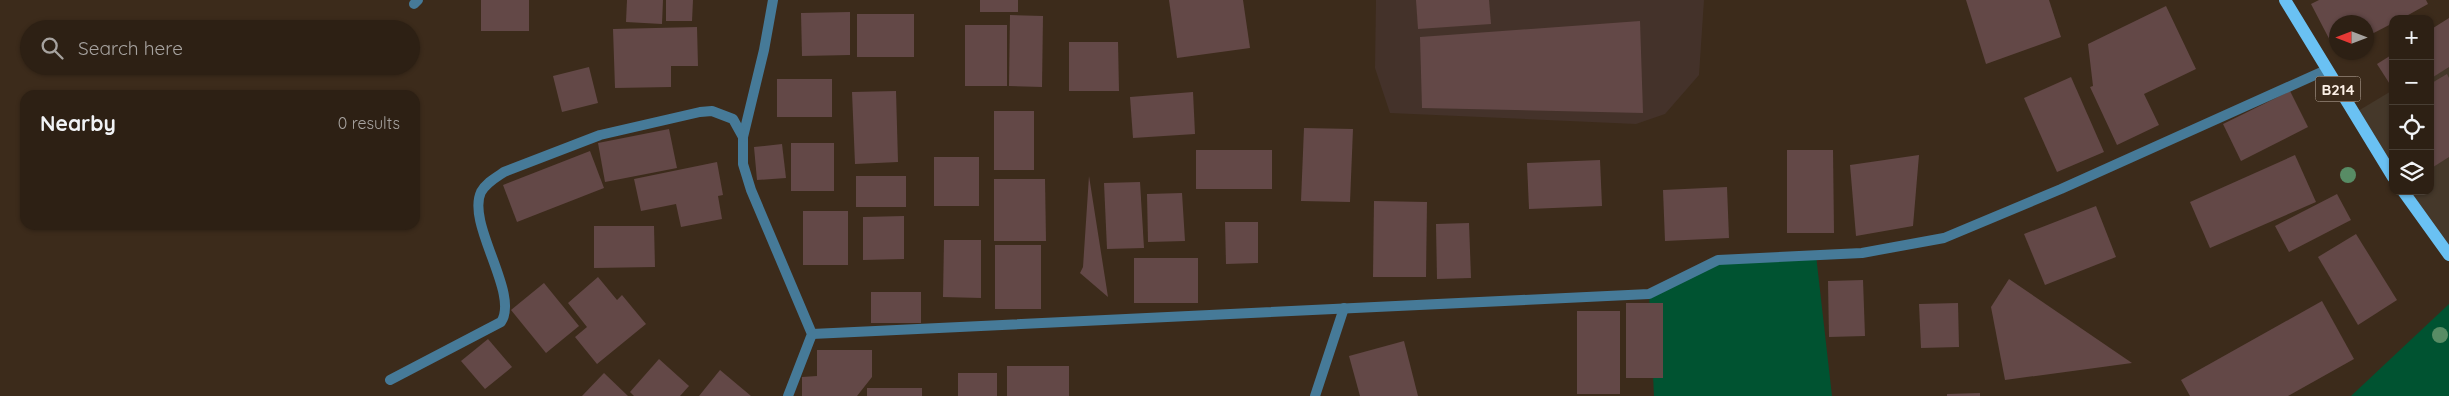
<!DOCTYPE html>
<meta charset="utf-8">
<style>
body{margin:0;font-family:Quicksand,sans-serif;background:#35281d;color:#f1f3f6}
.controls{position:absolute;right:15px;top:15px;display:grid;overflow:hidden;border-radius:10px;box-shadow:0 1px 4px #0004}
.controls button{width:45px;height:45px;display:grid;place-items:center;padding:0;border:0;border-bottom:1px solid #483e34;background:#2d2014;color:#f1f3f6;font:25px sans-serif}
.compass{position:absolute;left:2329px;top:15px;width:45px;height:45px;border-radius:50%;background:#2d2014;box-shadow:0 1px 4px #0004;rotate:270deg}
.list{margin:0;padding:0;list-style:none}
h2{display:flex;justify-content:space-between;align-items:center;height:65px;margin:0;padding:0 20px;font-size:21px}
h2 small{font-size:16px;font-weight:400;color:#a7a3a0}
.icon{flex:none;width:28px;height:28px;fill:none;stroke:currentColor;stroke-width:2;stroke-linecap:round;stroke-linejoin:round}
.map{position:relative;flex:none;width:2449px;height:396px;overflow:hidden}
.search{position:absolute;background:#2d2014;box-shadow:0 1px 4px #0004;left:20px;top:20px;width:400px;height:55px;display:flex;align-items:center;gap:12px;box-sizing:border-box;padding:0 18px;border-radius:28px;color:#a7a3a0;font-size:19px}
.panel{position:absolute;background:#2d2014;box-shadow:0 1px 4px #0004;left:20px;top:90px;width:400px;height:140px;border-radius:15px}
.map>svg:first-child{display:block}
.commercial{fill:#45382a}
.industrial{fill:#44322a}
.green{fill:#005331}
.building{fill:#634847}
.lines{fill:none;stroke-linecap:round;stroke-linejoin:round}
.street{stroke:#467a98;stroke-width:10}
.primary{stroke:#6ac1f3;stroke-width:12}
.tree{fill:#588c65}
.labels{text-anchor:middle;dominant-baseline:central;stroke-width:4;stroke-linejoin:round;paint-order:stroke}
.shield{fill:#3c2b1b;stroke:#c2b4a8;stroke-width:1}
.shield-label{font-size:15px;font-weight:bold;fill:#fbefe5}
</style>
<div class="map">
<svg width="2449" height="396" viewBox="0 0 2449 396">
<rect width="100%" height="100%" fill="#3c2b1b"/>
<g class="commercial">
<polygon points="2449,54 2449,255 2403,191 2430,191 2430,66"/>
<polygon points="2393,90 2393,177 2353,114"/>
</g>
<polygon class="industrial" points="1376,0 1704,0 1699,75 1665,114 1636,124 1390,113 1375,68"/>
<g class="green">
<polygon points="1816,255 1832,396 1654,396 1649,294 1718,260"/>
<polygon points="2449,304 2449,396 2351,396"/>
</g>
<g class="building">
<rect x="481" y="0" width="48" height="31"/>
<polygon points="627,0 663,0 662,24 626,22"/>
<polygon points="666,0 693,0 692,21 666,21"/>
<rect x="980" y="0" width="38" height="12"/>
<polygon points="1169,0 1243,0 1250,48 1177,58"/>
<polygon points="1416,0 1489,0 1491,24 1418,29"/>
<polygon points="1966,0 2049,0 2061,37 1986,64"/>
<polygon points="2319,0 2426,0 2428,4 2401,19 2393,19 2393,23 2366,37 2366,22 2336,22 2336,52 2311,4"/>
<polygon points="2166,6 2196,69 2144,94 2159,125 2117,145 2090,87 2093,86 2088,44"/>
<polygon points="850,12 850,55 802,56 801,13"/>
<rect x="857" y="14" width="57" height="43"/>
<polygon points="1010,15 1043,16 1042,87 1009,86"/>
<polygon points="2449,18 2449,67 2430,79 2430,30"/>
<polygon points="1640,21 1643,113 1422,108 1420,37"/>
<rect x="965" y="25" width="42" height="61"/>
<polygon points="697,27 698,66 671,66 671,87 615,88 613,29"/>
<polygon points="1069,42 1118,42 1119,91 1069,91"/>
<polygon points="2393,54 2393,89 2377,64"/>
<polygon points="589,67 598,103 562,112 553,76"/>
<polygon points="2447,74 2449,78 2449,157 2430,169 2430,84"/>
<polygon points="2071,77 2104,152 2057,172 2024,98"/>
<rect x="777" y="79" width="55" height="38"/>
<polygon points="896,91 898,162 855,164 852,92"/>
<polygon points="2290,91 2308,127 2241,161 2223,124"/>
<polygon points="1193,92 1195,134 1133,138 1130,97"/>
<rect x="994" y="111" width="40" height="59"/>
<polygon points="1304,128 1353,129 1350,202 1301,201"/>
<polygon points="669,129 677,168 605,182 598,143"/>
<rect x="791" y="143" width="43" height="48"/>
<polygon points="782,144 786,178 757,180 754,147"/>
<rect x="1196" y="150" width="76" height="39"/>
<polygon points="1787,150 1833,150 1834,233 1787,233"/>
<polygon points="590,151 604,188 517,222 503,185"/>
<polygon points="1919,155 1913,226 1856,236 1850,165"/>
<polygon points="2295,155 2316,202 2210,248 2190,202"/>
<rect x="934" y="157" width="45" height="49"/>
<polygon points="1600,160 1602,206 1529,209 1527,163"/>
<polygon points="717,162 723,195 718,196 722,219 681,227 676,204 641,211 634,179"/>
<rect x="856" y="176" width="50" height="31"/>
<polygon points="1089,176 1108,297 1080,273 1083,267"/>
<polygon points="994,179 1045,179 1046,241 994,241"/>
<polygon points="1140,182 1144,248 1107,249 1104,183"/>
<polygon points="1727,187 1729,238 1665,241 1663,190"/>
<polygon points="1182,193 1185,241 1148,242 1147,194"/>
<polygon points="2337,194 2351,220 2289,252 2275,226"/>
<polygon points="1374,201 1427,202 1426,277 1373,277"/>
<polygon points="2096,206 2116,257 2045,285 2024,234"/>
<rect x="803" y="211" width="45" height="54"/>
<polygon points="904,216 904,259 863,260 863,217"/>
<polygon points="1225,222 1258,222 1258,263 1226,264"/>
<polygon points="1469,223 1471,278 1437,279 1436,224"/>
<polygon points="594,226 654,226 655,267 594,268"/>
<polygon points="2356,234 2397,300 2358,325 2318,257"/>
<polygon points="944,240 981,240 981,298 943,297"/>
<rect x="995" y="245" width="46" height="64"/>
<rect x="1134" y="258" width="64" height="45"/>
<polygon points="598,277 617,300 622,295 646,324 597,364 575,337 587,327 568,303"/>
<polygon points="2009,279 2132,363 2005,380 1991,307"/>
<polygon points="1863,280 1865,336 1829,337 1828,281"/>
<polygon points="544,283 579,326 546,353 511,310"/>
<rect x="871" y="292" width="50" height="31"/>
<polygon points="2322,301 2354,359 2288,396 2190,396 2181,380"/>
<rect x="1626" y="303" width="37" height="75"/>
<polygon points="1958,303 1959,347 1921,348 1919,304"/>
<rect x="1577" y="311" width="43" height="83"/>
<polygon points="488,339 512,367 485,389 461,361"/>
<polygon points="1404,341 1418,396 1360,396 1349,356"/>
<polygon points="817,350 872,350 872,377 857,396 802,396 802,377 817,376"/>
<polygon points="659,359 689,386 680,396 634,396 630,392"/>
<rect x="1007" y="366" width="62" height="30"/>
<polygon points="720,370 751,396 699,396"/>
<polygon points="604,373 628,396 582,396"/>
<rect x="958" y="373" width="39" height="23"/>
<rect x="867" y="388" width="55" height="8"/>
<polygon points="1980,393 1980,396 1947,396 1947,394"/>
</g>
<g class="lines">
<g class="street">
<polyline points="773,0 764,50 743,137 743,164 751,190 812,334 788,396"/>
<polyline points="414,4 418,0"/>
<polyline points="812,334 1649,294 1718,260 1862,253 1944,238 2061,189 2326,70"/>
<path d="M 390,380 L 501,322 C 520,294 466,224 481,192 C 486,183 495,178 504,172 L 600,135 L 700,112 L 712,111 L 733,119 L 743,137"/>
<polyline points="1315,396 1344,308"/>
</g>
<g class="primary">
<polyline points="2285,0 2393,177"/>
<polyline points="2403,191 2449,255"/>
</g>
</g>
<g class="tree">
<circle cx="2348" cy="175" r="8"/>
<circle cx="2440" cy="335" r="8"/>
</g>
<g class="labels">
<rect class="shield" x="2315.5" y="76.5" width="45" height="25" rx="4"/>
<g class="shield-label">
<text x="2338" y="89">B214</text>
</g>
</g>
</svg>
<div class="controls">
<button>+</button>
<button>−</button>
<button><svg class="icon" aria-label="locate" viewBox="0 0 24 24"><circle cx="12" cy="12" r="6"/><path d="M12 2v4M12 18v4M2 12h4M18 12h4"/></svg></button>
<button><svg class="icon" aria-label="layers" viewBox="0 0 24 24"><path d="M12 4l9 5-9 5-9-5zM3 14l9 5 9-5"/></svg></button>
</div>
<svg class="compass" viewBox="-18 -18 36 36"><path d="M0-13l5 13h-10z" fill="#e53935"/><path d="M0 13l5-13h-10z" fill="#a7a3a0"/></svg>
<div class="search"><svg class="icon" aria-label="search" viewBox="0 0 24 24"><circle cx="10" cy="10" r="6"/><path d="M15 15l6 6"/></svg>Search here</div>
<section class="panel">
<h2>Nearby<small>0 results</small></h2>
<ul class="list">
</ul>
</section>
</div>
